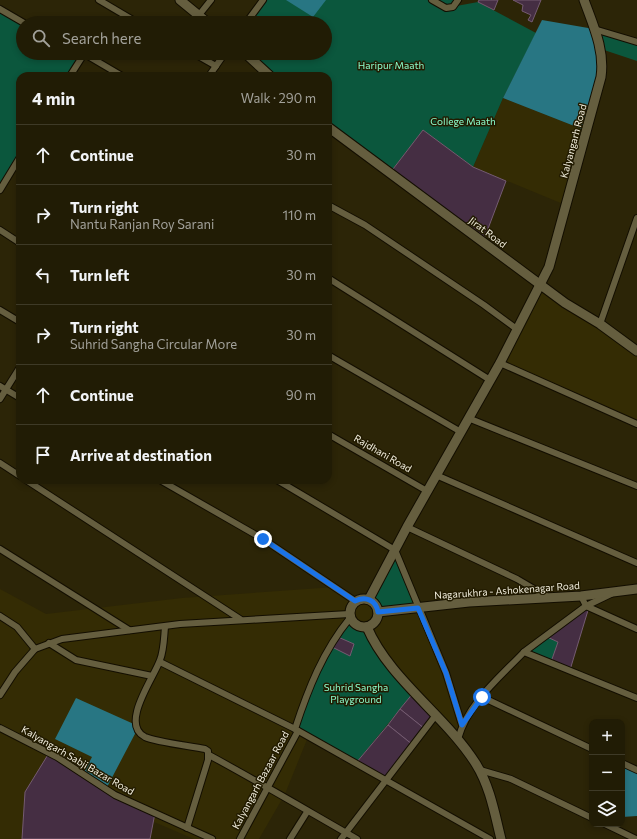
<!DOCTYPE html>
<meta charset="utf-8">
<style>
body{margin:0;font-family:Commissioner,sans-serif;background:#29250f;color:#f1f3f6}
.controls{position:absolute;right:12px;bottom:12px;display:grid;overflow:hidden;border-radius:8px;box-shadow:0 2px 6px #0003}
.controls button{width:36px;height:36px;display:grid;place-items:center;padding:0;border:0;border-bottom:1px solid #3e3a27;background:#211c05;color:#f1f3f6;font:20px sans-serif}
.stop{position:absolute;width:12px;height:12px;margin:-9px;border:3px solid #1a73e8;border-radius:50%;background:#fff}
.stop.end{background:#1a73e8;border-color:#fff;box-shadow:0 1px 4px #0008}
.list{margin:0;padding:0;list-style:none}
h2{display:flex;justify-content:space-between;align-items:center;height:52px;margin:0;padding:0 16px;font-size:17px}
h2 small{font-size:13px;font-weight:400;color:#a2a19a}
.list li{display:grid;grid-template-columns:26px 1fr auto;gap:12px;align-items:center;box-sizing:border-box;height:60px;padding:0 16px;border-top:1px solid #3e3a27}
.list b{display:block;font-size:15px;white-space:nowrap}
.list p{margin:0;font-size:13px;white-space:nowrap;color:#a2a19a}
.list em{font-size:13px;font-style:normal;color:#a2a19a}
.icon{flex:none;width:22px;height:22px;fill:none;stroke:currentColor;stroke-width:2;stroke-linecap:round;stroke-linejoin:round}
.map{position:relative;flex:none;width:637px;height:839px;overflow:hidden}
.search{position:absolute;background:#211c05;box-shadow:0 2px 6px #0003;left:16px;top:16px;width:316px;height:44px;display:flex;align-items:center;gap:10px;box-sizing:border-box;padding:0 14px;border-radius:22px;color:#a2a19a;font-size:15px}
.panel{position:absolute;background:#211c05;box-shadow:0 2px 6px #0003;left:16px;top:72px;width:316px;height:412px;border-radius:12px}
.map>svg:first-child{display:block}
.built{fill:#342c04}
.green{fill:#0b573d}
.water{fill:#287683}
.building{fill:#452e43;stroke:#745b71}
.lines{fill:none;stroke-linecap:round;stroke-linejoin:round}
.street-casing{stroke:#130e00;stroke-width:8}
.secondary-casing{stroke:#130e00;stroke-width:11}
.street{stroke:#655e3f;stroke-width:6}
.secondary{stroke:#655e3f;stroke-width:9}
.route{stroke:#1a73e8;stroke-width:5}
.labels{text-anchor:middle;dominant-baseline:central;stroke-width:3;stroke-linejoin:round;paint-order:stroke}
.park-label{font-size:10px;fill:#8cfecd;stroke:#221b00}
.street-label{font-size:10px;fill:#f3efde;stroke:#221b00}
</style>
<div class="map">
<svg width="637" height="839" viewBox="0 0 637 839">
<rect width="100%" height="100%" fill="#2c2507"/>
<g class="built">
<polygon points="503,98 587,131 568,206 473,167"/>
<polygon points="541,286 637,351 637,425 500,363"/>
<polygon points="335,587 384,611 418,608 435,643 462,725 458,739 411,688 308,737 285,794 259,839 194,839 37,772 25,839 0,839 0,589 46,614 182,598"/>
</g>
<g class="green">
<polygon points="263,0 458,0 451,7 478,2 536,33 503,98 473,167 423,130 390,173 328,127 328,76 270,76 245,53 325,53 325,23 246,23"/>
<polygon points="0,9 23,23 23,53 83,53 70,76 20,76 20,157 0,190"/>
<polygon points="594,29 637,43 637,61 601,49"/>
<polygon points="395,550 418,608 378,612 369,599"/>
<polygon points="350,618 357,625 367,627 414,692 356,763 295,729 317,671"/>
<polygon points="545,636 558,642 551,662 524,652"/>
</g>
<g class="water">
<polygon points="286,0 326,0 313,17"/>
<polygon points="542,20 594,29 601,77 587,131 503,98"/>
<polygon points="76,698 136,725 137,730 106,789 83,774 92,757 55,739"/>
<polygon points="622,763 637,770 637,816 622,817"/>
</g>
<g class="building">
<polygon points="479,0 498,0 494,10 478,2"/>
<polygon points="513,0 541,0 532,22 528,20 531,15 522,11 523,5"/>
<polygon points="423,130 473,167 506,181 483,242 390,173"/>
<polygon points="589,607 570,670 551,662 558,642 545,636"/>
<polygon points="338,637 354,644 350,656 332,647"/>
<polygon points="414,692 436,715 425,729 400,709"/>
<polygon points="400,709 425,729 413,745 388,725"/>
<polygon points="388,725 413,745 386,779 356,763"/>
<polygon points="49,753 106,789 155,813 150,839 22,839 25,792"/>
</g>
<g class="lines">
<g class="street-casing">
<g id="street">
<polyline points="99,0 138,23"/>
<polyline points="432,0 446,8 453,7 458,0"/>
<polyline points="0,9 24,23"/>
<polyline points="199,15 211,0"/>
<polyline points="246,23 263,0"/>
<polyline points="594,29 637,42"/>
<polyline points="83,53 122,76"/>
<polyline points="193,53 216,66"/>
<polyline points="70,76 84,54"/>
<polyline points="209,76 225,53"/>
<polyline points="0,190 20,157"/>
<polyline points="328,205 365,225 484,305 518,330"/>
<polyline points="0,230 20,243"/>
<polyline points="328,278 490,380"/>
<polyline points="0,310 20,322"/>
<polyline points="600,324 637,218"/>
<polyline points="328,355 461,432"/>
<polyline points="500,363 637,424"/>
<polyline points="0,386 20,398"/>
<polyline points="0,399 20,367"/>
<polyline points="468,418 637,486"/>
<polyline points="328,434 427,491"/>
<polyline points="0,463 20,476"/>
<polyline points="436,475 637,563"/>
<polyline points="26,480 240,619"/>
<polyline points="160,480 263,539 355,601"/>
<polyline points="277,480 395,550 446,673 462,725"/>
<polyline points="407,527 517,579 546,596"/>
<polyline points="0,549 129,630"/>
<polyline points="581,596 586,606 637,629"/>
<polyline points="0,616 17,627 35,649"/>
<path d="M 165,627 C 164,637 164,650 160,660 C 155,676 119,724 145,737 C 156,742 190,746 205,749 L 208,751 L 208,760 L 187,828"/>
<polyline points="49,643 76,660 152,676"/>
<polyline points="524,652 586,606 611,594"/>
<polyline points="160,662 295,729 490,839"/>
<polyline points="0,695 15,672 35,649 62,639 180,624 349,614"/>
<polyline points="482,697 592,749"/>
<polyline points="0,728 57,757 115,795 212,839"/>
<path d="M 295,729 C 308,689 323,651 350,618"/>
<path d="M 458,739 C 468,703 499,678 524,652 L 637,698"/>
<path d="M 209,755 C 259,782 308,811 357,839"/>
<polyline points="622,763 637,770"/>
<polyline points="480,770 511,779 592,818"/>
<polyline points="605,824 636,839"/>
<polyline points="240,839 298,731"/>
<polyline points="290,839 307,812"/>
<polyline points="341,839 436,715"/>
</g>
</g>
<g class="secondary-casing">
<g id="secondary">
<polyline points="180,0 208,23"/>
<polyline points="245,53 270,76"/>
<polyline points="328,127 565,303 600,324 637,351"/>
<circle cx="364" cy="613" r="14"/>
<path d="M 369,599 L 407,527 L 500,363 L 549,267 L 601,77 C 605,50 593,25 584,0"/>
<polyline points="378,612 469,602 581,596 637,589"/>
<path d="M 367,627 C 389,679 446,716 476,764 C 490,786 495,815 501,839"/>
</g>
</g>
<use href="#street" class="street"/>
<use href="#secondary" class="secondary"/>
</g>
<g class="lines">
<path class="route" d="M 263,539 L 355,601 C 366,596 376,600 378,612 L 418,608 L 446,673 L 462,725 L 482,697"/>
</g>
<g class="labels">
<g class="park-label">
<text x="391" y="65">Haripur Maath</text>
<text x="463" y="121">College Maath</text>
<text x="356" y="687">Suhrid Sangha<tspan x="356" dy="12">Playground</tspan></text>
</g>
<g class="street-label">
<text transform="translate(573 141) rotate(-75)">Kalyangarh Road</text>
<text transform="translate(488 232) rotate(37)">Jirat Road</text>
<text transform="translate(383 453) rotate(30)">Rajdhani Road</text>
<text transform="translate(507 590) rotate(-4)">Nagarukhra - Ashokenagar Road</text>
<text transform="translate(78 760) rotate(30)">Kalyangarh Sabji Bazar Road</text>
<text transform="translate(260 780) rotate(-62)">Kalyangarh Bazaar Road</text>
</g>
</g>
</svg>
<div class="controls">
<button>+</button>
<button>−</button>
<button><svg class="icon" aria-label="layers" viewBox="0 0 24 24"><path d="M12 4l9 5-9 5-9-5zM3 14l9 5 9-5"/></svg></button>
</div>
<div class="stop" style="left:482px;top:697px"></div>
<div class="stop end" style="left:263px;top:539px"></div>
<div class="search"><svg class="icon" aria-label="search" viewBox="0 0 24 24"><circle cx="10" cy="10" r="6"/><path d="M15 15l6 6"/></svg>Search here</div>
<section class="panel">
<h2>4 min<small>Walk · 290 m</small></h2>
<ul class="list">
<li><svg class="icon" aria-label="ahead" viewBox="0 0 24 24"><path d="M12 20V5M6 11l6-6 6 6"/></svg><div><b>Continue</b></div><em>30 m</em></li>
<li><svg class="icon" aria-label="right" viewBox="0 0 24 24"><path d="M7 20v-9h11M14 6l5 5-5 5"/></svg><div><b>Turn right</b><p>Nantu Ranjan Roy Sarani</p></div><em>110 m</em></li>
<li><svg class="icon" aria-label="left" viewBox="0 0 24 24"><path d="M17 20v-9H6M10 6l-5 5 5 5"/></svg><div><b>Turn left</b></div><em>30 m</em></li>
<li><svg class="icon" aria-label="right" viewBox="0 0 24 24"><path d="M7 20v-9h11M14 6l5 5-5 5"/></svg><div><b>Turn right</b><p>Suhrid Sangha Circular More</p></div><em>30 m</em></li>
<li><svg class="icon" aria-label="ahead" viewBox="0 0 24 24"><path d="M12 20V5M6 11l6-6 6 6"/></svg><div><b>Continue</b></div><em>90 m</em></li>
<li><svg class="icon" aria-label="arrive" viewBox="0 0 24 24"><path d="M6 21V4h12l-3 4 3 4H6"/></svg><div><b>Arrive at destination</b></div></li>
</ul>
</section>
</div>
